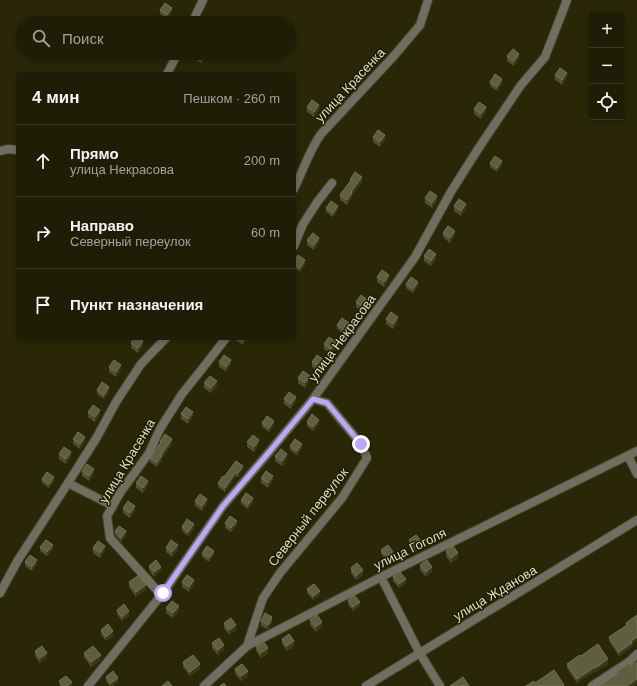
<!DOCTYPE html>
<html lang="ru">
<meta charset="utf-8">
<style>
body{margin:0;font-family:Helvetica,sans-serif;background:#2c2a14;color:#f1f3f6}
.controls{position:absolute;right:12px;top:12px;display:grid;overflow:hidden;border-radius:4px;box-shadow:0 2px 6px #0003}
.controls button{width:36px;height:36px;display:grid;place-items:center;padding:0;border:0;border-bottom:1px solid #3c3b28;background:#1f1d06;color:#f1f3f6;font:20px sans-serif}
.stop{position:absolute;width:12px;height:12px;margin:-9px;border:3px solid #b9aaf7;border-radius:50%;background:#fff}
.stop.end{background:#b9aaf7;border-color:#fff;box-shadow:0 1px 4px #0008}
.list{margin:0;padding:0;list-style:none}
h2{display:flex;justify-content:space-between;align-items:center;height:52px;margin:0;padding:0 16px;font-size:17px}
h2 small{font-size:13px;font-weight:400;color:#a1a29b}
.list li{display:grid;grid-template-columns:26px 1fr auto;gap:12px;align-items:center;box-sizing:border-box;height:72px;padding:0 16px;border-top:1px solid #3c3b28}
.list b{display:block;font-size:15px;white-space:nowrap}
.list p{margin:0;font-size:13px;white-space:nowrap;color:#a1a29b}
.list em{font-size:13px;font-style:normal;color:#a1a29b}
.icon{flex:none;width:22px;height:22px;fill:none;stroke:currentColor;stroke-width:2;stroke-linecap:round;stroke-linejoin:round}
.map{position:relative;flex:none;width:637px;height:686px;overflow:hidden}
.search{position:absolute;background:#1f1d06;box-shadow:0 2px 6px #0003;left:16px;top:16px;width:280px;height:44px;display:flex;align-items:center;gap:10px;box-sizing:border-box;padding:0 14px;border-radius:22px;color:#a1a29b;font-size:15px}
.panel{position:absolute;background:#1f1d06;box-shadow:0 2px 6px #0003;left:16px;top:72px;width:280px;height:268px;border-radius:4px}
.map>svg:first-child{display:block}
.lines{fill:none;stroke-linecap:round;stroke-linejoin:round}
.minor-casing{stroke:#464427;stroke-width:10}
.minor{stroke:#6f6f61;stroke-width:8}
.wall{fill:#504f31}
.shaded-wall{fill:#3a3819}
.building{fill:#5f5e41;stroke:#737257}
.route{stroke:#b9aaf7;stroke-width:5}
.labels{text-anchor:middle;dominant-baseline:central;stroke-width:3;stroke-linejoin:round;paint-order:stroke}
.street-label{font-size:13px;fill:#dedecc;stroke:#1f1e01}
</style>
<div class="map">
<svg width="637" height="686" viewBox="0 0 637 686">
<rect width="100%" height="100%" fill="#292708"/>
<g class="lines">
<g class="minor-casing">
<g id="minor">
<polyline points="192,23 203,0"/>
<polyline points="167,74 178,53"/>
<polyline points="0,151 8,149 18,150"/>
<path d="M 294,189 C 303,171 309,151 321,134 L 393,57 L 420,25 L 428,0"/>
<polyline points="294,246 303,224 318,201 332,183"/>
<polyline points="628,456 637,474"/>
<polyline points="68,483 113,506"/>
<polyline points="381,577 419,652 440,686"/>
<polyline points="0,593 18,560 68,483 97,437 116,402 141,364 166,338"/>
<polyline points="161,595 147,579 110,538 107,516 120,493 149,453 160,429 182,394 202,369 226,338"/>
<polyline points="247,646 263,598 280,573 342,498 367,458 361,444 327,403 313,399"/>
<polyline points="88,686 163,593 223,506 270,451 313,399 415,257 452,190 480,146 521,85 545,57 567,0"/>
<polyline points="204,686 247,646 381,577 637,451"/>
<polyline points="366,686 637,520"/>
<polyline points="592,686 630,661 637,654"/>
</g>
</g>
<use href="#minor" class="minor"/>
</g>
<g class="wall">
<polygon points="160,10 172,12 167,19 160,14"/>
<polygon points="194,53 206,53 206,55 201,63 194,58"/>
<polygon points="507,56 519,58 514,66 507,61"/>
<polygon points="555,75 567,77 562,85 555,80"/>
<polygon points="490,82 502,84 497,91 490,86"/>
<polygon points="307,107 319,110 314,117 307,112"/>
<polygon points="474,109 486,112 481,119 474,114"/>
<polygon points="373,137 385,140 380,147 373,142"/>
<polygon points="490,163 502,165 497,172 490,167"/>
<polygon points="350,180 362,182 352,195 352,197 347,205 340,200 340,195 350,182"/>
<polygon points="425,198 437,201 432,208 425,203"/>
<polygon points="454,206 466,209 461,216 454,211"/>
<polygon points="326,208 338,210 333,217 326,212"/>
<polygon points="443,233 455,235 450,243 443,237"/>
<polygon points="307,240 319,242 314,250 307,245"/>
<polygon points="424,256 436,259 431,266 424,261"/>
<polygon points="294,261 305,265 300,272 294,267"/>
<polygon points="377,277 389,279 384,287 377,282"/>
<polygon points="406,284 418,286 413,293 406,288"/>
<polygon points="356,302 368,304 363,312 356,307"/>
<polygon points="386,319 398,322 393,329 386,324"/>
<polygon points="337,325 349,327 344,334 337,329"/>
<polygon points="236,338 248,338 243,345 236,340"/>
<polygon points="131,343 143,346 138,353 131,348"/>
<polygon points="324,344 336,347 331,354 324,349"/>
<polygon points="219,362 231,364 226,371 219,367"/>
<polygon points="312,362 324,365 319,372 312,367"/>
<polygon points="109,367 121,370 116,377 109,372"/>
<polygon points="298,378 310,380 305,388 298,383"/>
<polygon points="204,383 217,386 211,393 204,388"/>
<polygon points="97,390 109,392 104,399 97,394"/>
<polygon points="284,399 296,401 291,409 284,404"/>
<polygon points="88,412 100,414 95,422 88,417"/>
<polygon points="181,414 193,416 188,424 181,419"/>
<polygon points="307,422 319,424 313,431 307,426"/>
<polygon points="262,423 274,425 269,432 262,427"/>
<polygon points="73,439 85,442 80,449 73,444"/>
<polygon points="160,442 172,444 162,458 162,460 157,467 150,462 150,458 160,444"/>
<polygon points="247,442 259,444 254,452 247,447"/>
<polygon points="290,446 302,448 297,455 290,450"/>
<polygon points="59,454 71,457 66,464 59,459"/>
<polygon points="275,456 287,459 282,466 275,461"/>
<polygon points="236,461 243,470 238,477 236,476 225,492 218,487 218,483 224,477"/>
<polygon points="82,471 94,474 89,481 82,476"/>
<polygon points="261,478 273,480 268,488 261,483"/>
<polygon points="42,479 54,481 49,488 42,483"/>
<polygon points="136,483 148,485 143,493 136,488"/>
<polygon points="241,500 253,502 248,509 241,504"/>
<polygon points="195,501 207,504 202,511 195,506"/>
<polygon points="123,508 135,510 130,518 123,513"/>
<polygon points="225,523 237,525 231,532 225,528"/>
<polygon points="182,527 194,529 188,536 182,531"/>
<polygon points="115,531 126,535 121,542 115,535"/>
<polygon points="409,540 422,546 415,552 409,544"/>
<polygon points="40,547 53,549 47,556 40,551"/>
<polygon points="93,548 105,551 100,558 93,553"/>
<polygon points="166,548 178,550 172,557 166,552"/>
<polygon points="381,550 393,556 387,561 381,554"/>
<polygon points="446,551 458,558 451,563 446,556"/>
<polygon points="202,553 214,555 209,562 202,557"/>
<polygon points="25,562 37,564 32,571 25,566"/>
<polygon points="420,565 432,572 426,577 420,570"/>
<polygon points="149,566 161,571 154,577 149,570"/>
<polygon points="351,568 363,575 356,580 351,573"/>
<polygon points="393,577 406,583 399,588 393,581"/>
<polygon points="129,582 146,589 136,597 129,587"/>
<polygon points="182,582 194,585 189,592 182,587"/>
<polygon points="307,589 320,595 313,600 307,593"/>
<polygon points="348,600 360,606 353,611 348,604"/>
<polygon points="166,608 179,611 173,618 166,613"/>
<polygon points="117,610 129,616 122,621 117,614"/>
<polygon points="637,615 632,647 619,656 609,641 609,637 626,626 626,623"/>
<polygon points="310,620 322,627 316,632 310,625"/>
<polygon points="261,621 272,622 269,628 267,629 261,626"/>
<polygon points="224,623 236,630 229,635 224,628"/>
<polygon points="101,630 113,636 106,641 101,634"/>
<polygon points="282,639 294,646 287,651 282,644"/>
<polygon points="212,643 224,650 218,655 212,648"/>
<polygon points="256,646 268,653 261,658 256,651"/>
<polygon points="35,651 47,657 40,663 35,656"/>
<polygon points="84,653 101,660 91,667 84,657"/>
<polygon points="581,656 608,664 595,672 595,671 577,683 567,668 567,664"/>
<polygon points="183,662 200,669 190,676 183,667"/>
<polygon points="235,669 248,676 241,681 235,674"/>
<polygon points="106,677 118,682 113,686 110,686 106,681"/>
<polygon points="59,681 72,686 60,686"/>
</g>
<g class="shaded-wall">
<polygon points="172,8 172,12 167,19 167,15"/>
<polygon points="205,53 206,53 206,55 201,63 201,58"/>
<polygon points="519,54 519,58 514,66 514,61"/>
<polygon points="567,73 567,77 562,85 562,80"/>
<polygon points="502,79 502,84 497,91 497,87"/>
<polygon points="319,105 319,110 314,117 314,112"/>
<polygon points="486,107 486,112 481,119 481,114"/>
<polygon points="385,135 385,140 380,147 380,142"/>
<polygon points="502,161 502,165 497,172 497,168"/>
<polygon points="362,177 362,182 352,195 352,197 347,205 347,200 351,192"/>
<polygon points="437,196 437,201 432,208 432,203"/>
<polygon points="466,204 466,209 461,216 461,211"/>
<polygon points="338,206 338,210 333,217 333,213"/>
<polygon points="455,231 455,235 450,243 450,238"/>
<polygon points="319,238 319,242 314,250 314,245"/>
<polygon points="436,254 436,259 431,266 431,261"/>
<polygon points="305,260 305,265 300,272 300,268"/>
<polygon points="389,275 389,279 384,287 384,282"/>
<polygon points="418,282 418,286 413,293 413,289"/>
<polygon points="368,300 368,304 363,312 363,307"/>
<polygon points="398,317 398,322 393,329 393,324"/>
<polygon points="349,323 349,327 344,334 344,330"/>
<polygon points="244,338 248,338 243,345 243,340"/>
<polygon points="143,341 143,346 138,353 138,348"/>
<polygon points="336,342 336,347 331,354 331,349"/>
<polygon points="231,360 231,364 226,371 226,367"/>
<polygon points="324,360 324,365 319,372 319,367"/>
<polygon points="121,365 121,370 116,377 116,372"/>
<polygon points="310,376 310,380 305,388 305,383"/>
<polygon points="217,381 217,386 211,393 211,388"/>
<polygon points="109,387 109,392 104,399 104,395"/>
<polygon points="296,397 296,401 291,409 291,404"/>
<polygon points="100,410 100,414 95,422 95,417"/>
<polygon points="193,412 193,416 188,424 188,419"/>
<polygon points="319,420 319,424 313,431 313,427"/>
<polygon points="274,421 274,425 269,432 269,428"/>
<polygon points="85,437 85,442 80,449 80,444"/>
<polygon points="172,439 172,444 162,458 162,460 157,467 157,463 161,455"/>
<polygon points="259,440 259,444 254,452 254,447"/>
<polygon points="302,444 302,448 297,455 297,451"/>
<polygon points="71,452 71,457 66,464 66,459"/>
<polygon points="287,454 287,459 282,466 282,461"/>
<polygon points="243,466 243,470 238,477 238,473"/>
<polygon points="94,469 94,474 89,481 89,476"/>
<polygon points="236,472 236,476 225,492 225,488"/>
<polygon points="273,476 273,480 268,488 268,483"/>
<polygon points="54,477 54,481 49,488 49,484"/>
<polygon points="148,481 148,485 143,493 143,488"/>
<polygon points="253,498 253,502 248,509 248,505"/>
<polygon points="207,499 207,504 202,511 202,506"/>
<polygon points="135,506 135,510 130,518 130,513"/>
<polygon points="237,521 237,525 231,532 231,528"/>
<polygon points="194,524 194,529 188,536 188,532"/>
<polygon points="126,531 126,535 121,542 121,538"/>
<polygon points="422,542 422,546 415,552 415,547"/>
<polygon points="53,545 53,549 47,556 47,552"/>
<polygon points="178,545 178,550 172,557 172,552"/>
<polygon points="105,546 105,551 100,558 100,553"/>
<polygon points="214,551 214,555 209,562 209,558"/>
<polygon points="393,552 393,556 387,561 387,557"/>
<polygon points="458,553 458,558 451,563 451,558"/>
<polygon points="37,560 37,564 32,571 32,567"/>
<polygon points="161,567 161,571 154,577 154,572"/>
<polygon points="432,567 432,572 426,577 426,572"/>
<polygon points="363,570 363,575 356,580 356,576"/>
<polygon points="406,579 406,583 399,588 399,584"/>
<polygon points="194,580 194,585 189,592 189,587"/>
<polygon points="146,585 146,589 136,597 136,592"/>
<polygon points="320,591 320,595 313,600 313,596"/>
<polygon points="360,602 360,606 353,611 353,607"/>
<polygon points="179,606 179,611 173,618 173,613"/>
<polygon points="129,611 129,616 122,621 122,617"/>
<polygon points="272,617 272,622 269,628 267,629 267,625"/>
<polygon points="322,622 322,627 316,632 316,627"/>
<polygon points="236,625 236,630 229,635 229,630"/>
<polygon points="113,631 113,636 106,641 106,637"/>
<polygon points="637,637 637,641 632,644 632,647 619,656 619,652 631,641"/>
<polygon points="294,641 294,646 287,651 287,646"/>
<polygon points="224,645 224,650 218,655 218,650"/>
<polygon points="268,648 268,653 261,658 261,653"/>
<polygon points="47,653 47,657 40,663 40,658"/>
<polygon points="101,655 101,660 91,667 91,662"/>
<polygon points="608,659 608,664 595,672 595,668"/>
<polygon points="200,664 200,669 190,676 190,672"/>
<polygon points="595,667 595,671 577,683 577,679"/>
<polygon points="248,671 248,676 241,681 241,676"/>
<polygon points="118,678 118,682 113,686 111,686 111,683"/>
<polygon points="637,679 637,684 634,686 627,686"/>
<polygon points="72,682 72,686 67,686"/>
</g>
<g class="building">
<polygon points="165,3 172,8 167,15 160,10"/>
<polygon points="513,49 519,54 514,61 507,56"/>
<polygon points="194,53 205,53 201,58"/>
<polygon points="560,68 567,73 562,80 555,75"/>
<polygon points="495,74 502,79 497,87 490,82"/>
<polygon points="312,100 319,105 314,112 307,107"/>
<polygon points="479,102 486,107 481,114 474,109"/>
<polygon points="378,130 385,135 380,142 373,137"/>
<polygon points="495,156 502,161 497,168 490,163"/>
<polygon points="355,172 362,177 351,192 352,193 347,200 340,195 351,180 350,180"/>
<polygon points="430,191 437,196 432,203 425,198"/>
<polygon points="459,199 466,204 461,211 454,206"/>
<polygon points="331,201 338,206 333,213 326,208"/>
<polygon points="448,226 455,231 450,238 443,233"/>
<polygon points="313,233 319,238 314,245 307,240"/>
<polygon points="429,249 436,254 431,261 424,256"/>
<polygon points="298,255 305,260 300,268 294,263 294,261"/>
<polygon points="382,270 389,275 384,282 377,277"/>
<polygon points="411,277 418,282 413,289 406,284"/>
<polygon points="361,295 368,300 363,307 356,302"/>
<polygon points="391,312 398,317 393,324 386,319"/>
<polygon points="342,318 349,323 344,330 337,325"/>
<polygon points="329,337 336,342 331,349 324,344"/>
<polygon points="135,338 139,338 143,341 138,348 131,343"/>
<polygon points="239,338 244,338 243,340"/>
<polygon points="224,355 231,360 226,367 219,362"/>
<polygon points="317,355 324,360 319,367 312,362"/>
<polygon points="114,360 121,365 116,372 109,367"/>
<polygon points="303,371 310,376 305,383 298,378"/>
<polygon points="210,376 217,381 211,388 204,383"/>
<polygon points="102,382 109,387 104,395 97,390"/>
<polygon points="289,392 296,397 291,404 284,399"/>
<polygon points="93,405 100,410 95,417 88,412"/>
<polygon points="186,407 193,412 188,419 181,414"/>
<polygon points="312,414 319,420 313,427 307,422"/>
<polygon points="267,416 274,421 269,428 262,423"/>
<polygon points="78,432 85,437 80,444 73,439"/>
<polygon points="165,434 172,439 161,455 162,455 157,463 150,458 161,442 160,442"/>
<polygon points="253,435 259,440 254,447 247,442"/>
<polygon points="295,439 302,444 297,451 290,446"/>
<polygon points="64,447 71,452 66,459 59,454"/>
<polygon points="281,449 287,454 282,461 275,456"/>
<polygon points="236,461 243,466 238,473 236,472 225,488 218,483 223,476 224,477"/>
<polygon points="87,464 94,469 89,476 82,471"/>
<polygon points="266,471 273,476 268,483 261,478"/>
<polygon points="47,472 54,477 49,484 42,479"/>
<polygon points="141,476 148,481 143,488 136,483"/>
<polygon points="246,493 253,498 248,505 241,500"/>
<polygon points="200,494 207,499 202,506 195,501"/>
<polygon points="128,501 135,506 130,513 123,508"/>
<polygon points="230,516 237,521 231,528 225,523"/>
<polygon points="187,519 194,524 188,532 182,527"/>
<polygon points="119,526 126,531 121,538 115,531"/>
<polygon points="416,535 422,542 415,547 409,540"/>
<polygon points="46,540 53,545 47,552 40,547"/>
<polygon points="171,540 178,545 172,552 166,548"/>
<polygon points="98,541 105,546 100,553 93,548"/>
<polygon points="388,545 393,552 387,557 381,550"/>
<polygon points="207,546 214,551 209,558 202,553"/>
<polygon points="453,546 458,553 451,558 446,551"/>
<polygon points="30,555 37,560 32,567 25,562"/>
<polygon points="156,560 161,567 154,572 149,566"/>
<polygon points="427,560 432,567 426,572 420,565"/>
<polygon points="357,563 363,570 356,576 351,568"/>
<polygon points="400,572 406,579 399,584 393,577"/>
<polygon points="139,575 146,585 136,592 129,582"/>
<polygon points="187,575 194,580 189,587 182,582"/>
<polygon points="314,584 320,591 313,596 307,589"/>
<polygon points="354,595 360,602 353,607 348,600"/>
<polygon points="172,601 179,606 173,613 166,608"/>
<polygon points="124,604 129,611 122,617 117,610"/>
<polygon points="265,613 272,617 269,624 267,625 261,621"/>
<polygon points="317,615 322,622 316,627 310,620"/>
<polygon points="637,615 637,637 631,641 632,643 619,652 609,637 627,625 626,623"/>
<polygon points="231,618 236,625 229,630 224,623"/>
<polygon points="108,624 113,631 106,637 101,630"/>
<polygon points="289,634 294,641 287,646 282,639"/>
<polygon points="219,638 224,645 218,650 212,643"/>
<polygon points="263,641 268,648 261,653 256,646"/>
<polygon points="598,644 608,659 595,668 595,667 577,679 567,664 580,655 581,656"/>
<polygon points="42,646 47,653 40,658 35,651"/>
<polygon points="93,646 101,655 91,662 84,653"/>
<polygon points="193,655 200,664 190,672 183,662"/>
<polygon points="637,662 637,679 627,686 599,686 617,674 616,672 629,663 631,666"/>
<polygon points="242,664 248,671 241,676 235,669"/>
<polygon points="554,670 564,685 563,686 526,686 534,681 535,683"/>
<polygon points="113,671 118,678 111,683 106,677"/>
<polygon points="66,676 72,682 67,686 63,686 59,681"/>
<polygon points="463,677 469,686 450,686"/>
<polygon points="168,681 172,686 162,686"/>
<polygon points="224,683 226,686 220,686"/>
</g>
<g class="lines">
<polyline class="route" points="163,593 223,506 270,451 313,399 327,403 361,444"/>
</g>
<g class="labels">
<g class="street-label">
<text transform="translate(350 85) rotate(-47)">улица Красенка</text>
<text transform="translate(342 338) rotate(-54)">улица Некрасова</text>
<text transform="translate(127 461) rotate(-59)">улица Красенка</text>
<text transform="translate(308 517) rotate(-52)">Северный переулок</text>
<text transform="translate(410 549) rotate(-26)">улица Гоголя</text>
<text transform="translate(495 593) rotate(-31)">улица Жданова</text>
</g>
</g>
</svg>
<div class="controls">
<button>+</button>
<button>−</button>
<button><svg class="icon" aria-label="locate" viewBox="0 0 24 24"><circle cx="12" cy="12" r="6"/><path d="M12 2v4M12 18v4M2 12h4M18 12h4"/></svg></button>
</div>
<div class="stop" style="left:163px;top:593px"></div>
<div class="stop end" style="left:361px;top:444px"></div>
<div class="search"><svg class="icon" aria-label="search" viewBox="0 0 24 24"><circle cx="10" cy="10" r="6"/><path d="M15 15l6 6"/></svg>Поиск</div>
<section class="panel">
<h2>4 мин<small>Пешком · 260 m</small></h2>
<ul class="list">
<li><svg class="icon" aria-label="ahead" viewBox="0 0 24 24"><path d="M12 20V5M6 11l6-6 6 6"/></svg><div><b>Прямо</b><p>улица Некрасова</p></div><em>200 m</em></li>
<li><svg class="icon" aria-label="right" viewBox="0 0 24 24"><path d="M7 20v-9h11M14 6l5 5-5 5"/></svg><div><b>Направо</b><p>Северный переулок</p></div><em>60 m</em></li>
<li><svg class="icon" aria-label="arrive" viewBox="0 0 24 24"><path d="M6 21V4h12l-3 4 3 4H6"/></svg><div><b>Пункт назначения</b></div></li>
</ul>
</section>
</div>
